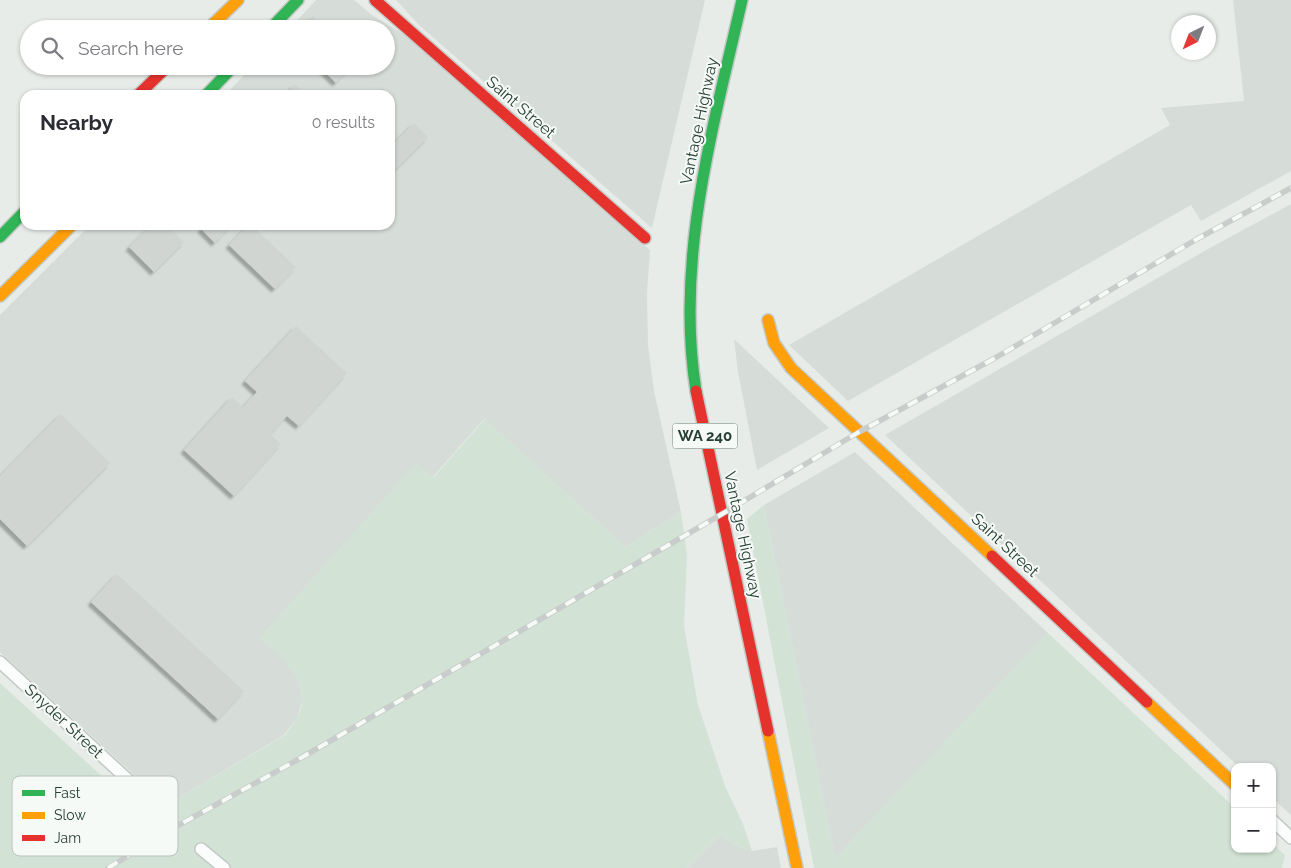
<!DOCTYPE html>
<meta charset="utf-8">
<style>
body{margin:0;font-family:Raleway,sans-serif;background:#f7f7f7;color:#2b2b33}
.controls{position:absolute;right:15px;bottom:15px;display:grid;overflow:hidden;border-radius:10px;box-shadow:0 1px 4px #0004}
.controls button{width:45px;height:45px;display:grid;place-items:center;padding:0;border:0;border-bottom:1px solid #e1e1e2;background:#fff;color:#2b2b33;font:25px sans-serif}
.compass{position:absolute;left:1171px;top:15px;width:45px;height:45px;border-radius:50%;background:#fff;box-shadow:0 1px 4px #0004;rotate:222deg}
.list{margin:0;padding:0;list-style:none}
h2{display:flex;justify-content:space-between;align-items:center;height:65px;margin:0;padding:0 20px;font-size:21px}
h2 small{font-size:16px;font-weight:400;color:#7c7c81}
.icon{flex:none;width:28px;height:28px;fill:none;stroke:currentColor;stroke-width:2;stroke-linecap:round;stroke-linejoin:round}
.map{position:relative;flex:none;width:1291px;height:868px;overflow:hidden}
.search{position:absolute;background:#fff;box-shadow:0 1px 4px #0004;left:20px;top:20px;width:375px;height:55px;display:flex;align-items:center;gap:12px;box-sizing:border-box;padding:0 18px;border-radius:28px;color:#7c7c81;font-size:19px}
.panel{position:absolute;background:#fff;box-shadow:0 1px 4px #0004;left:20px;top:90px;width:375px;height:140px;border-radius:15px}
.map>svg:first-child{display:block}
.built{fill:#d6ddd9}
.green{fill:#d2e3d5}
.building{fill:#d0d5d2;filter:url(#shadow)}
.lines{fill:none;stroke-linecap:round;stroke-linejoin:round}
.street-casing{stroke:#c4c9c6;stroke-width:14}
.fast-casing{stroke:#c3c9c6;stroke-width:14}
.slow-casing{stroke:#c3c9c6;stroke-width:14}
.jam-casing{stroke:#c3c9c6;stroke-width:14}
.street{stroke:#fbfcfc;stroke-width:11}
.fast{stroke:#30b455;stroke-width:11}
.slow{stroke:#ff9f0a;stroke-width:11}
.jam{stroke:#e5322d;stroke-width:11}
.rail-casing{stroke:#c8ccca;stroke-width:5.5}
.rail{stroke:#f6faf7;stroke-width:4;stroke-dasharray:11;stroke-linecap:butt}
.labels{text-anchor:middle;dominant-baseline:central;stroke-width:4;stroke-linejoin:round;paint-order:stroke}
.shield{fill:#f6faf7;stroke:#64766e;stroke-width:1}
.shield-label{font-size:15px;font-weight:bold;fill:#263e34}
.street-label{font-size:16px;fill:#263e34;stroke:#f6faf7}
.key{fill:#f6faf7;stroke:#b8c2bc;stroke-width:1}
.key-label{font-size:14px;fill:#263e34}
</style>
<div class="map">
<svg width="1291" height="868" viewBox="0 0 1291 868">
<defs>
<filter id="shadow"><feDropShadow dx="-3.5" dy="3.5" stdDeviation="1" flood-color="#0004"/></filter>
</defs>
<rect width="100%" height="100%" fill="#e7ece9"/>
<g class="built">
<polygon points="316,0 354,0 372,15 405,35 650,250 647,294 648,345 654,391 681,512 625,547 484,419 432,478 416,464 260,638 288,663 298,679 303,698 297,718 284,735 167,805 0,652 0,315 90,225 390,225 390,95 225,95 253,66 386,66 386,29 289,29"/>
<polygon points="396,0 705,0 652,228 420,26"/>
<polygon points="1233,0 1291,0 1291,171 1201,221 1191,205 848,401 789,345 1170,125 1161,108 1244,101"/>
<polygon points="1291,204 1291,815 1272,798 1272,767 1239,767 885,435 1208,249"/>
<polygon points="734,339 829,428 757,470 738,372"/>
<polygon points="855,452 1048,633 835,859 764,505"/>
<polygon points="720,835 738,846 752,851 777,847 781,868 687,868"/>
</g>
<g class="green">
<path d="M 485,419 L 625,547 L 681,512 L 687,555 L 684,626 L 698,705 L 725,786 L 743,824 L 752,851 L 738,846 L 720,835 L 687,868 L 0,868 L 0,683 L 149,819 L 167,805 L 285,735 C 288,730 293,725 296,719 C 316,685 283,659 260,638 L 416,463 L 433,478 Z"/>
<polygon points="764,505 835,858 1048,633 1235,808 1235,849 1272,849 1272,843 1285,855 1282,868 814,868 747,519"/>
</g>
<g class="building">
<polygon points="313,16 323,26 320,29 301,29"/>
<polygon points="319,66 352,66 336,83"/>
<polygon points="295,84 305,95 285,95"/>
<polygon points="382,88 389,95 375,95"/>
<polygon points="414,123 428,137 390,175 390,147"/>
<polygon points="152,225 167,225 184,242 154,272 129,247"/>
<polygon points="205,225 232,225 215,243 201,229"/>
<polygon points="248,225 251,225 296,267 275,289 229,245"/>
<polygon points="296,326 347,373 299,426 287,416 270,434 281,444 234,496 184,450 232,397 243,407 257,392 245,381"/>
<polygon points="61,414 110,463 27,546 0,519 0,476"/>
<polygon points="117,574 244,691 218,719 91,602"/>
</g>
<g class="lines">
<g class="street-casing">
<g id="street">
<polyline points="0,662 150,800"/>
<polyline points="1272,820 1291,838"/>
<polyline points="201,849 224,868"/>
</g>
</g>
<g class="fast-casing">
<g id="fast">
<polyline points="270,29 298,0"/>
<polyline points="206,95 234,66"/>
<polyline points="0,237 25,211"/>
<path d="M 696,391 C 675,259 713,128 742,0"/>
</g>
</g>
<g class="slow-casing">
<g id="slow">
<polyline points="208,29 238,0"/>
<polyline points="0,296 72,225"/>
<polyline points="768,320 774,343 791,368 992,556"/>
<polyline points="1147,702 1235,785"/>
<polyline points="768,731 797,868"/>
</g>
</g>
<g class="jam-casing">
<g id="jam">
<polyline points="375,0 645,238"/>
<polyline points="138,95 168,66"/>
<polyline points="696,391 768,731"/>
<polyline points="992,556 1147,702"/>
</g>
</g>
<use href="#street" class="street"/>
<use href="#fast" class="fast"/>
<use href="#slow" class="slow"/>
<use href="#jam" class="jam"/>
<g class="rail-casing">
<polyline id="rail" points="108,868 179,825 299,759 722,514 859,432 995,358 1197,239 1291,188"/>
</g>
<use href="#rail" class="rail"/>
</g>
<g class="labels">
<rect class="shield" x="672.5" y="423.5" width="65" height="25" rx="4"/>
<g class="shield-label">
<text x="705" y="436">WA 240</text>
</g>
<g class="street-label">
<text transform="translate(521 107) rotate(41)">Saint Street</text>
<text transform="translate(699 121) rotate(-78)">Vantage Highway</text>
<text transform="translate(743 535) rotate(78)">Vantage Highway</text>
<text transform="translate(1005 545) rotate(43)">Saint Street</text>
<text transform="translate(64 721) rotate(43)">Snyder Street</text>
</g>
</g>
<rect x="12" y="776" width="166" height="80" rx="8" class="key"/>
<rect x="22" y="790" width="23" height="6" fill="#30b455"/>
<rect x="22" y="812" width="23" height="7" fill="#ff9f0a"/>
<rect x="22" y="835" width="23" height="6" fill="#e5322d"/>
<g class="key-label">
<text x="54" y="798">Fast</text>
<text x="54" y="820">Slow</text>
<text x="54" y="843">Jam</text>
</g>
</svg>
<div class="controls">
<button>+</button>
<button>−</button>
</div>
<svg class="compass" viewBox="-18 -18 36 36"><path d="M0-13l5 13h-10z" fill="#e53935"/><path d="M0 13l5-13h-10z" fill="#7c7c81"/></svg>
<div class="search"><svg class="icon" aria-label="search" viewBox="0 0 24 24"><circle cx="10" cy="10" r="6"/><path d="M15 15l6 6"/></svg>Search here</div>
<section class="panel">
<h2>Nearby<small>0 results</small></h2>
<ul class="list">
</ul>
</section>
</div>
